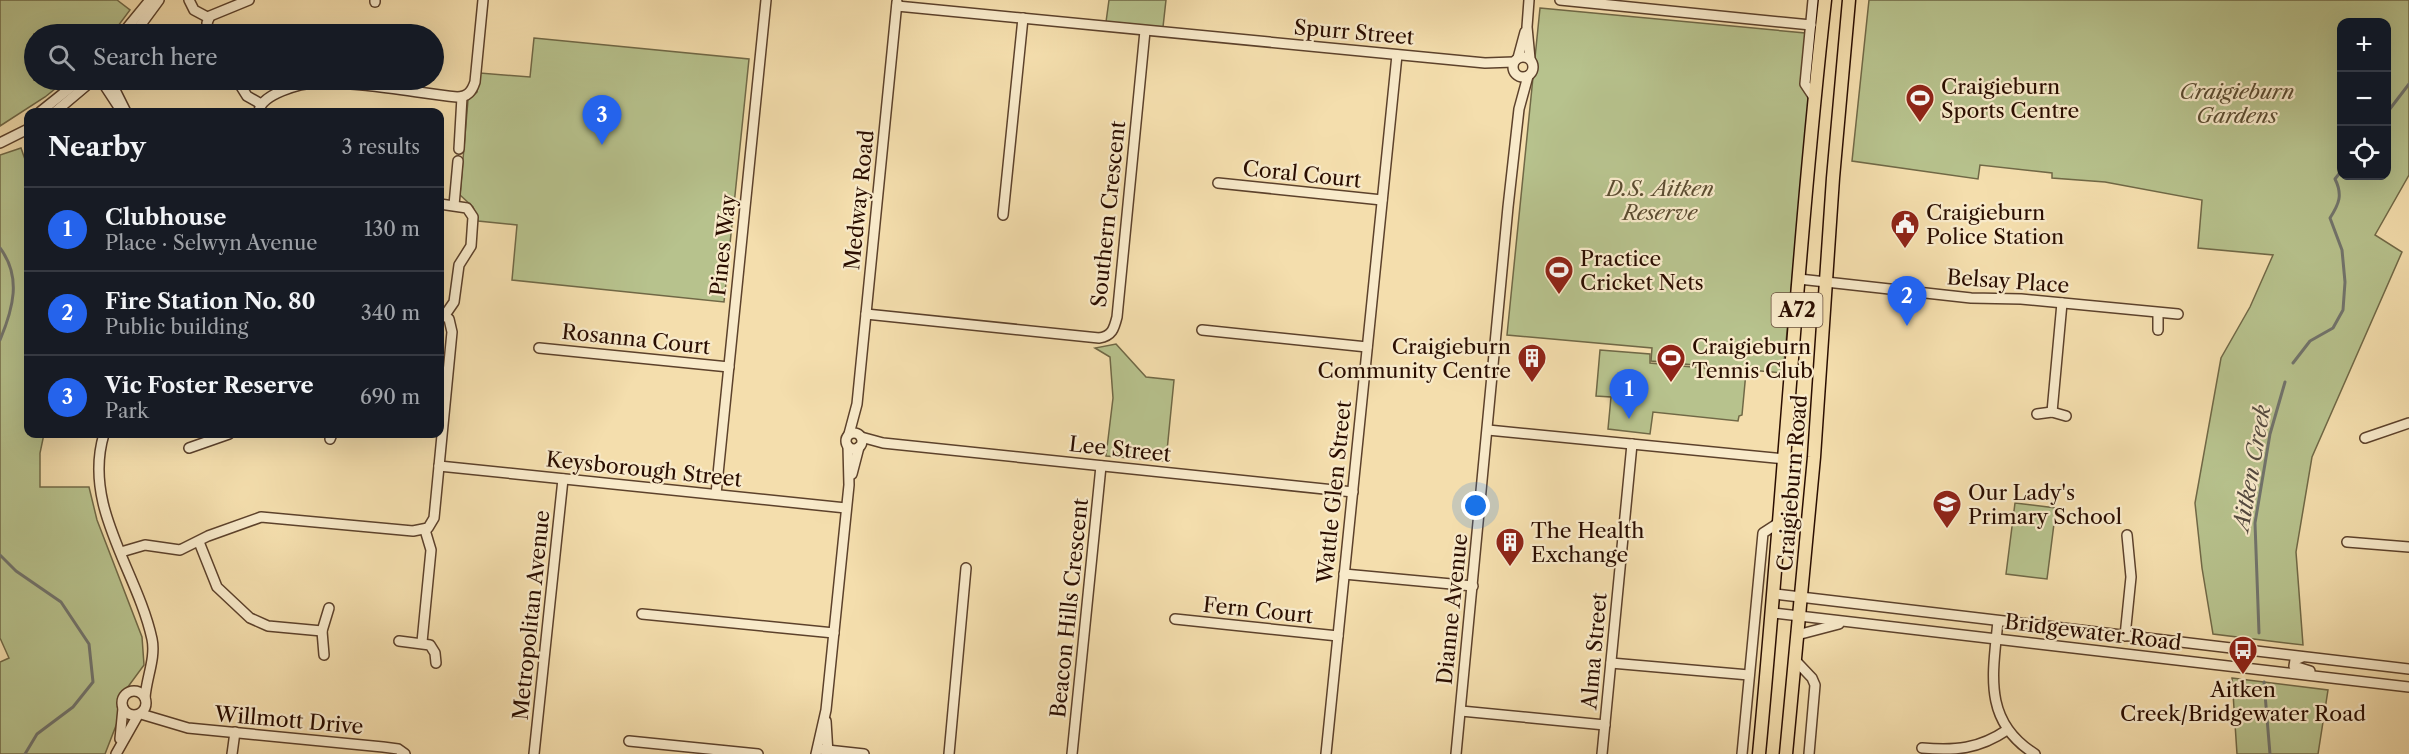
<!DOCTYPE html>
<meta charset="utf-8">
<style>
body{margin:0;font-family:"Libre Caslon Text",serif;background:#20242c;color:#f1f3f6}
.controls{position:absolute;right:18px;top:18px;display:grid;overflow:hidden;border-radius:12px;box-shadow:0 6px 24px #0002}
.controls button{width:54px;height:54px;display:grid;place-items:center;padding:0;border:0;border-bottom:2px solid #363941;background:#171b24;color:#f1f3f6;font:30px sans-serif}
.you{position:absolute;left:1476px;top:506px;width:21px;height:21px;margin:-15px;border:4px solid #fff;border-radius:50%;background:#1a73e8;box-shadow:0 0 0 9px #1a73e833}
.badge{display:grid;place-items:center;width:39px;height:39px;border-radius:50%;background:#2563eb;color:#fff;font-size:20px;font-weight:700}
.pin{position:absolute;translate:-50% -50px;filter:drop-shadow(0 2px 3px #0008)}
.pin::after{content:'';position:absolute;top:32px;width:21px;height:18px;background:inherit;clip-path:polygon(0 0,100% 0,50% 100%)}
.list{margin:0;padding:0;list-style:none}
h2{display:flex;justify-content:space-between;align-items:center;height:78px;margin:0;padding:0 24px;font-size:26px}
h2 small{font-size:20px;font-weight:400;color:#9ea1a6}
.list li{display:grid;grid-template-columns:39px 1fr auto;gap:18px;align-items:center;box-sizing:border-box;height:84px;padding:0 24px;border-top:2px solid #363941}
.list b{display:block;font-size:22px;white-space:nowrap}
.list p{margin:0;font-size:20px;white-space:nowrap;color:#9ea1a6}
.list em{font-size:20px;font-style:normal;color:#9ea1a6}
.icon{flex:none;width:33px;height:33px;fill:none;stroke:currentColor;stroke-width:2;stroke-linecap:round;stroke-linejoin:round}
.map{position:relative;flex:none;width:2409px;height:754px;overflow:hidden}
.search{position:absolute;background:#171b24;box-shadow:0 6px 24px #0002;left:24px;top:24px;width:420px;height:66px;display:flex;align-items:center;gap:15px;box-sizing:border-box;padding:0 21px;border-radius:33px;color:#9ea1a6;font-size:22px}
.panel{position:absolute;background:#171b24;box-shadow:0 6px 24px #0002;left:24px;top:108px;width:420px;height:330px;border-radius:12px}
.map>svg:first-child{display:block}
.green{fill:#b7c28d;stroke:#706846;stroke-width:1.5;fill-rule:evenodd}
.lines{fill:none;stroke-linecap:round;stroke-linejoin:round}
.stream{stroke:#71746d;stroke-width:3}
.minor-casing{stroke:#5c412b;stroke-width:12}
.major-casing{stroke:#2a0d00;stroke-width:15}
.minor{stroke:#f8eaca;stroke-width:9}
.major{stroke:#f4dead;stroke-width:12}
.labels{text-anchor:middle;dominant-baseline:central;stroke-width:4.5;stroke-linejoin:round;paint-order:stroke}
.shield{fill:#f8eaca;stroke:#684f3d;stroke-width:1.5}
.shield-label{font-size:20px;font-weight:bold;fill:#2a0d00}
.street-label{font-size:21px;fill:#2a0d00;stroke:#f8eaca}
.poi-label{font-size:21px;fill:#2a0d00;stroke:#f8eaca;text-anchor:start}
.park-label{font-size:21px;font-style:italic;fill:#5b4c31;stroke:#f8eaca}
.water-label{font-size:22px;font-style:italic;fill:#53493f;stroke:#f8eaca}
</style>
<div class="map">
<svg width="2409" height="754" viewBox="0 0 2409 754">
<rect width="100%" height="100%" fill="#f4dead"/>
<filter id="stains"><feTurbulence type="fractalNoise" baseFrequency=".00333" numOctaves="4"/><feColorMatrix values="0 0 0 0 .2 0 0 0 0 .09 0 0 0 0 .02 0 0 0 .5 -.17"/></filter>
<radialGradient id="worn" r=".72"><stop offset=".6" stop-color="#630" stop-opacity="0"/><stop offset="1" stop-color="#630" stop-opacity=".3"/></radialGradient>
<g class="green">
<polygon points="0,0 117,0 130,10 112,34 34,34 34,80 66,80 45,97 0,126"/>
<polygon points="1109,0 1166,0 1163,27 1106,22"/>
<path d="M 1869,0 L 2409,0 L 2409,175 L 2375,235 L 2402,252 L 2312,457 L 2296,552 L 2303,645 L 2213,634 L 2202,568 L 2195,503 L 2221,358 L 2250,307 L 2273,255 L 2198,248 L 2202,200 L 2105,182 L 2052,178 L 2052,173 L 1980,165 L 1978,179 L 1852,161 ZM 2342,22 L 2386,22 L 2386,176 L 2342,176 Z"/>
<polygon points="1540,8 1816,34 1783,373 1651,361 1652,348 1507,335"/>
<polygon points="534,38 749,59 724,302 512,280 517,225 478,221 473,207 460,195 468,100 477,92 480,73 530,77"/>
<polygon points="21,148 28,168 28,434 44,434 40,453 40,487 89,487 97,520 142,637 144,665 119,699 117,723 105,754 0,754 0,662 9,658 0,638 0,155"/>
<polygon points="1116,344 1146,377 1174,380 1166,461 1106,456 1113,398 1110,357 1095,348"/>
<polygon points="1600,350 1650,354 1650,363 1746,372 1742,415 1739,416 1738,421 1653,412 1650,434 1608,429 1611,397 1596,396"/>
<polygon points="2015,503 2056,508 2047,579 2006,574"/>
<polygon points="2232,678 2328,690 2318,754 2237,754"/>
</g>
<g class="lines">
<g class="stream">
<polyline points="2386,114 2409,84"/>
<path d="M 0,248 C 22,277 13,309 0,340"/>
<path d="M 2293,363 L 2310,341 L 2333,328 L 2343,310 L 2345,282 L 2342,250 L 2330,218 C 2339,204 2343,195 2335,179 L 2342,170"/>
<polyline points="0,555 16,571 61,602 89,644 93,682 73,707 37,734 25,754"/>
<polyline points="2259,633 2255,523 2270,434 2285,382"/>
<polyline points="2264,682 2270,754"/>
</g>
<g class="minor-casing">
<g id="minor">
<polyline points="189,0 194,10 209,18"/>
<polyline points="1529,0 1527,27 1530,59"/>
<polyline points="1560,0 1811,25"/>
<polyline points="1813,0 1805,84 1815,99"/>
<polyline points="375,2 375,0"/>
<polyline points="897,6 1485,63 1514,62"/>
<polyline points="122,34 150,0"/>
<polyline points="134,34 159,0"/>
<polyline points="210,34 207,23 210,16 249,0"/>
<circle cx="1523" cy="67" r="10"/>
<polyline points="1518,58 1525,32"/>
<polyline points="101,80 122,112"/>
<polyline points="110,80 126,112"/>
<polyline points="237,80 247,96 261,104"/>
<polyline points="40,112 80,80"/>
<polyline points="55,112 93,80"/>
<path d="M 259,112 C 260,94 301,83 317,83 C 362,82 412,92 457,97 C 468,97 472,91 475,82 L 483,0"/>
<polyline points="0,143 28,129"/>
<polyline points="459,149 462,97"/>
<polyline points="1218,183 1382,200"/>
<polyline points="440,204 467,208 473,217 471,246 459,265 454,302 445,315"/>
<polyline points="454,205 458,161"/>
<polyline points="1003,215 1023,18"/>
<polyline points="1799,279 1971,298 2021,299 2178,314"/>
<path d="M 866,314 L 1099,338 C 1112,336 1114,329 1117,317 L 1145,31"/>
<polyline points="1202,330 1367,347"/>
<polyline points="2158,330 2158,313"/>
<polyline points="539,348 729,367"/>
<polyline points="2052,412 2062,303"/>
<polyline points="2037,414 2052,412 2066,416"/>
<polyline points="1488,430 1786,459"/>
<circle cx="854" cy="441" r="8"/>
<path d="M 104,434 C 82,507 137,570 152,639 C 156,658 146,679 145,698"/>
<polyline points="849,434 857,404 897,2"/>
<polyline points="861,437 883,443 1353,492"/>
<polyline points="2365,438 2409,423"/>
<polyline points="330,439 332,434"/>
<polyline points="189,448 229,434"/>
<polyline points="439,466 846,508"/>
<polyline points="852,474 859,447"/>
<polyline points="716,494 766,0"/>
<polyline points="199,542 217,587 250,618 268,626 322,631"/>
<polyline points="2347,542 2409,547"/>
<polyline points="121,552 145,545 180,550 208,536 261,517 413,531 428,528 434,518 452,332 449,319 440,313"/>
<polyline points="1344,574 1473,586"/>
<polyline points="1775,594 2409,669"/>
<polyline points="1773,613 2409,687"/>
<polyline points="642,614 834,633"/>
<polyline points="1175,619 1338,636"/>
<path d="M 1998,621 C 1993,673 1982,721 2035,754"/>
<polyline points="1797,635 1839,624"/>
<polyline points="2125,636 2131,577 2127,535"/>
<polyline points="399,641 430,645 435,653 436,663"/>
<polyline points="422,642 431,550 425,530"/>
<polyline points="324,655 322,631 329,608"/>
<polyline points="2302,657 2295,660 2294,666 2310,671"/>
<polyline points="1795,660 1812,678 1815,685 1809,754"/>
<polyline points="1611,663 1749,675"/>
<circle cx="134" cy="703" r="12"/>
<polyline points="1461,711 1605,725"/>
<polyline points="141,714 188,728 383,747 398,749 405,754"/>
<polyline points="826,721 828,754"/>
<polyline points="120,739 123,708"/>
<polyline points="629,741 758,754"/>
<path d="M 1922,748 C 1955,751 1979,749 2007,730"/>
<polyline points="818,749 864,754"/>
<polyline points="116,754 138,715"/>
<polyline points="232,754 235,732"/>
<polyline points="534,754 563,479"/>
<polyline points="816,754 826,710 849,485 848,446"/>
<polyline points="949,754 966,568"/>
<polyline points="1072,754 1101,466"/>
<polyline points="1326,754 1397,55"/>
<polyline points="1456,754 1508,207 1519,109 1528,76"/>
<polyline points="1602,754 1632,444"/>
<polyline points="1742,754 1763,533 1780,522"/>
</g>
</g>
<g class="major-casing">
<g id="major">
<path d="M 1759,754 C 1783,503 1797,251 1825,0"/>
<polyline points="1786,754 1814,457 1833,178 1849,0"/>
</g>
</g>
<use href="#minor" class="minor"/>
<use href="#major" class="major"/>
</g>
<defs>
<g id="stadium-pin" transform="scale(1.5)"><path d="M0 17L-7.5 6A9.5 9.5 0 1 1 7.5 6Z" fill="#8f2418" stroke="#f8eaca"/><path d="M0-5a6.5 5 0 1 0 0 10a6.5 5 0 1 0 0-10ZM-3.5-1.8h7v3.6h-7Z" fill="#fff"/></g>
<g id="civic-pin" transform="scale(1.5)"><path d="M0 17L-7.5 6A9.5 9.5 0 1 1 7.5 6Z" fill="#8f2418" stroke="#f8eaca"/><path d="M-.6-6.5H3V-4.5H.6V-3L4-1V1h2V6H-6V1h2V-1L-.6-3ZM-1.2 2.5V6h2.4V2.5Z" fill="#fff"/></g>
<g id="building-pin" transform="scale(1.5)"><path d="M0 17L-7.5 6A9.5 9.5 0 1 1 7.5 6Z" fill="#8f2418" stroke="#f8eaca"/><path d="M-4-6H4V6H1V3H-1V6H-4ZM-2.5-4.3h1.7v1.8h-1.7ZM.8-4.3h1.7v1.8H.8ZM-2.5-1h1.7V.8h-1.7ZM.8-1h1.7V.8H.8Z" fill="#fff"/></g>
<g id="school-pin" transform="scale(1.5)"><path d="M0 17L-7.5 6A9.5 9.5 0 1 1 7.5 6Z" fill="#8f2418" stroke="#f8eaca"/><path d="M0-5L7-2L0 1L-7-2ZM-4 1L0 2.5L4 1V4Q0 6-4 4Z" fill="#fff"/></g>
<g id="bus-pin" transform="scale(1.5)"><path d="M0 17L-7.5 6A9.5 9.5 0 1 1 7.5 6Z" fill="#8f2418" stroke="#f8eaca"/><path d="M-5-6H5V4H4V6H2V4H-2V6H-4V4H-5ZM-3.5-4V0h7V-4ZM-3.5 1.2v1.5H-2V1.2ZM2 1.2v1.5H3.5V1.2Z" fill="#fff"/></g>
</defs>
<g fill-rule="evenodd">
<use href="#stadium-pin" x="1920" y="98"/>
<use href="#civic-pin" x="1905" y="224"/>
<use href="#stadium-pin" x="1559" y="270"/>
<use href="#building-pin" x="1532" y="358"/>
<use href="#stadium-pin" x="1671" y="358"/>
<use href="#school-pin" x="1947" y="504"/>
<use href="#building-pin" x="1510" y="542"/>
<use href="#bus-pin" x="2243" y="650"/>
</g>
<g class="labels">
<rect class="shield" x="1771.5" y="293" width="51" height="34" rx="4.5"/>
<g class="shield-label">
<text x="1797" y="310">A72</text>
</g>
<g class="street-label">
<text transform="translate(1354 32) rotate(5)">Spurr Street</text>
<text transform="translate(1302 174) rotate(6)">Coral Court</text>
<text transform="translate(859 200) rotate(-84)">Medway Road</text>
<text transform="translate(1108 214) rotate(-84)">Southern Crescent</text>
<text transform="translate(723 245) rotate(-84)">Pines Way</text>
<text transform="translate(2008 281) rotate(4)">Belsay Place</text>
<text transform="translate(636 339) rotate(6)">Rosanna Court</text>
<text transform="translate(1120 449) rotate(6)">Lee Street</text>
<text transform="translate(644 469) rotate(6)">Keysborough Street</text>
<text transform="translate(1792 483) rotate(-85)">Craigieburn Road</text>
<text transform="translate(1334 492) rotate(-84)">Wattle Glen Street</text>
<text transform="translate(1069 608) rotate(-84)">Beacon Hills Crescent</text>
<text transform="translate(1452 609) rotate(-84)">Dianne Avenue</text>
<text transform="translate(1258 610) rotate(6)">Fern Court</text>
<text transform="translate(531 615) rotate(-84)">Metropolitan Avenue</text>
<text transform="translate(2093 632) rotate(7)">Bridgewater Road</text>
<text transform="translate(1594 651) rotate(-85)">Alma Street</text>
<text transform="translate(289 720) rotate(5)">Willmott Drive</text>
</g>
<g class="poi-label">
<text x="1941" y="86">Craigieburn<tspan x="1941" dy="24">Sports Centre</tspan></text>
<text x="1926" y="212">Craigieburn<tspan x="1926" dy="24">Police Station</tspan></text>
<text x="1580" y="258">Practice<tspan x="1580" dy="24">Cricket Nets</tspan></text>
<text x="1511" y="346" text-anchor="end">Craigieburn<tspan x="1511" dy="24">Community Centre</tspan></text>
<text x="1692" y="346">Craigieburn<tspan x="1692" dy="24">Tennis Club</tspan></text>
<text x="1968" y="492">Our Lady's<tspan x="1968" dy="24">Primary School</tspan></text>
<text x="1531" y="530">The Health<tspan x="1531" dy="24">Exchange</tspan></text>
<text x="2243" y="689" text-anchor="middle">Aitken<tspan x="2243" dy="24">Creek/Bridgewater Road</tspan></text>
</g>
<g class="park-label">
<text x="2237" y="91">Craigieburn<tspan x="2237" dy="24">Gardens</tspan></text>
<text x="1660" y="188">D.S. Aitken<tspan x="1660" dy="24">Reserve</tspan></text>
</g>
<g class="water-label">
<text transform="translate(2252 468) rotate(-80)">Aitken Creek</text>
</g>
</g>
<rect width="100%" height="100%" filter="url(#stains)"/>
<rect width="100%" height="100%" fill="url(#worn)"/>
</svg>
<div class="controls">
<button>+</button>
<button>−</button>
<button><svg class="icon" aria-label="locate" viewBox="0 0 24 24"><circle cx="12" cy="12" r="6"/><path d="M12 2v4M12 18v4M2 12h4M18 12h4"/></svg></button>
</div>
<div class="you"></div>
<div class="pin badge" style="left:1629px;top:419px">1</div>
<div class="pin badge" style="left:1907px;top:326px">2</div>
<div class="pin badge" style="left:602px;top:145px">3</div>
<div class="search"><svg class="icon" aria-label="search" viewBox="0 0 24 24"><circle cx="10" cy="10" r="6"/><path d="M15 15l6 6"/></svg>Search here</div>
<section class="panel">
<h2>Nearby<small>3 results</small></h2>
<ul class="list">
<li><span class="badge">1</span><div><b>Clubhouse</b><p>Place · Selwyn Avenue</p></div><em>130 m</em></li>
<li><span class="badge">2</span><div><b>Fire Station No. 80</b><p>Public building</p></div><em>340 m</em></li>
<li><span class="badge">3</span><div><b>Vic Foster Reserve</b><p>Park</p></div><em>690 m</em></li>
</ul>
</section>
</div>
